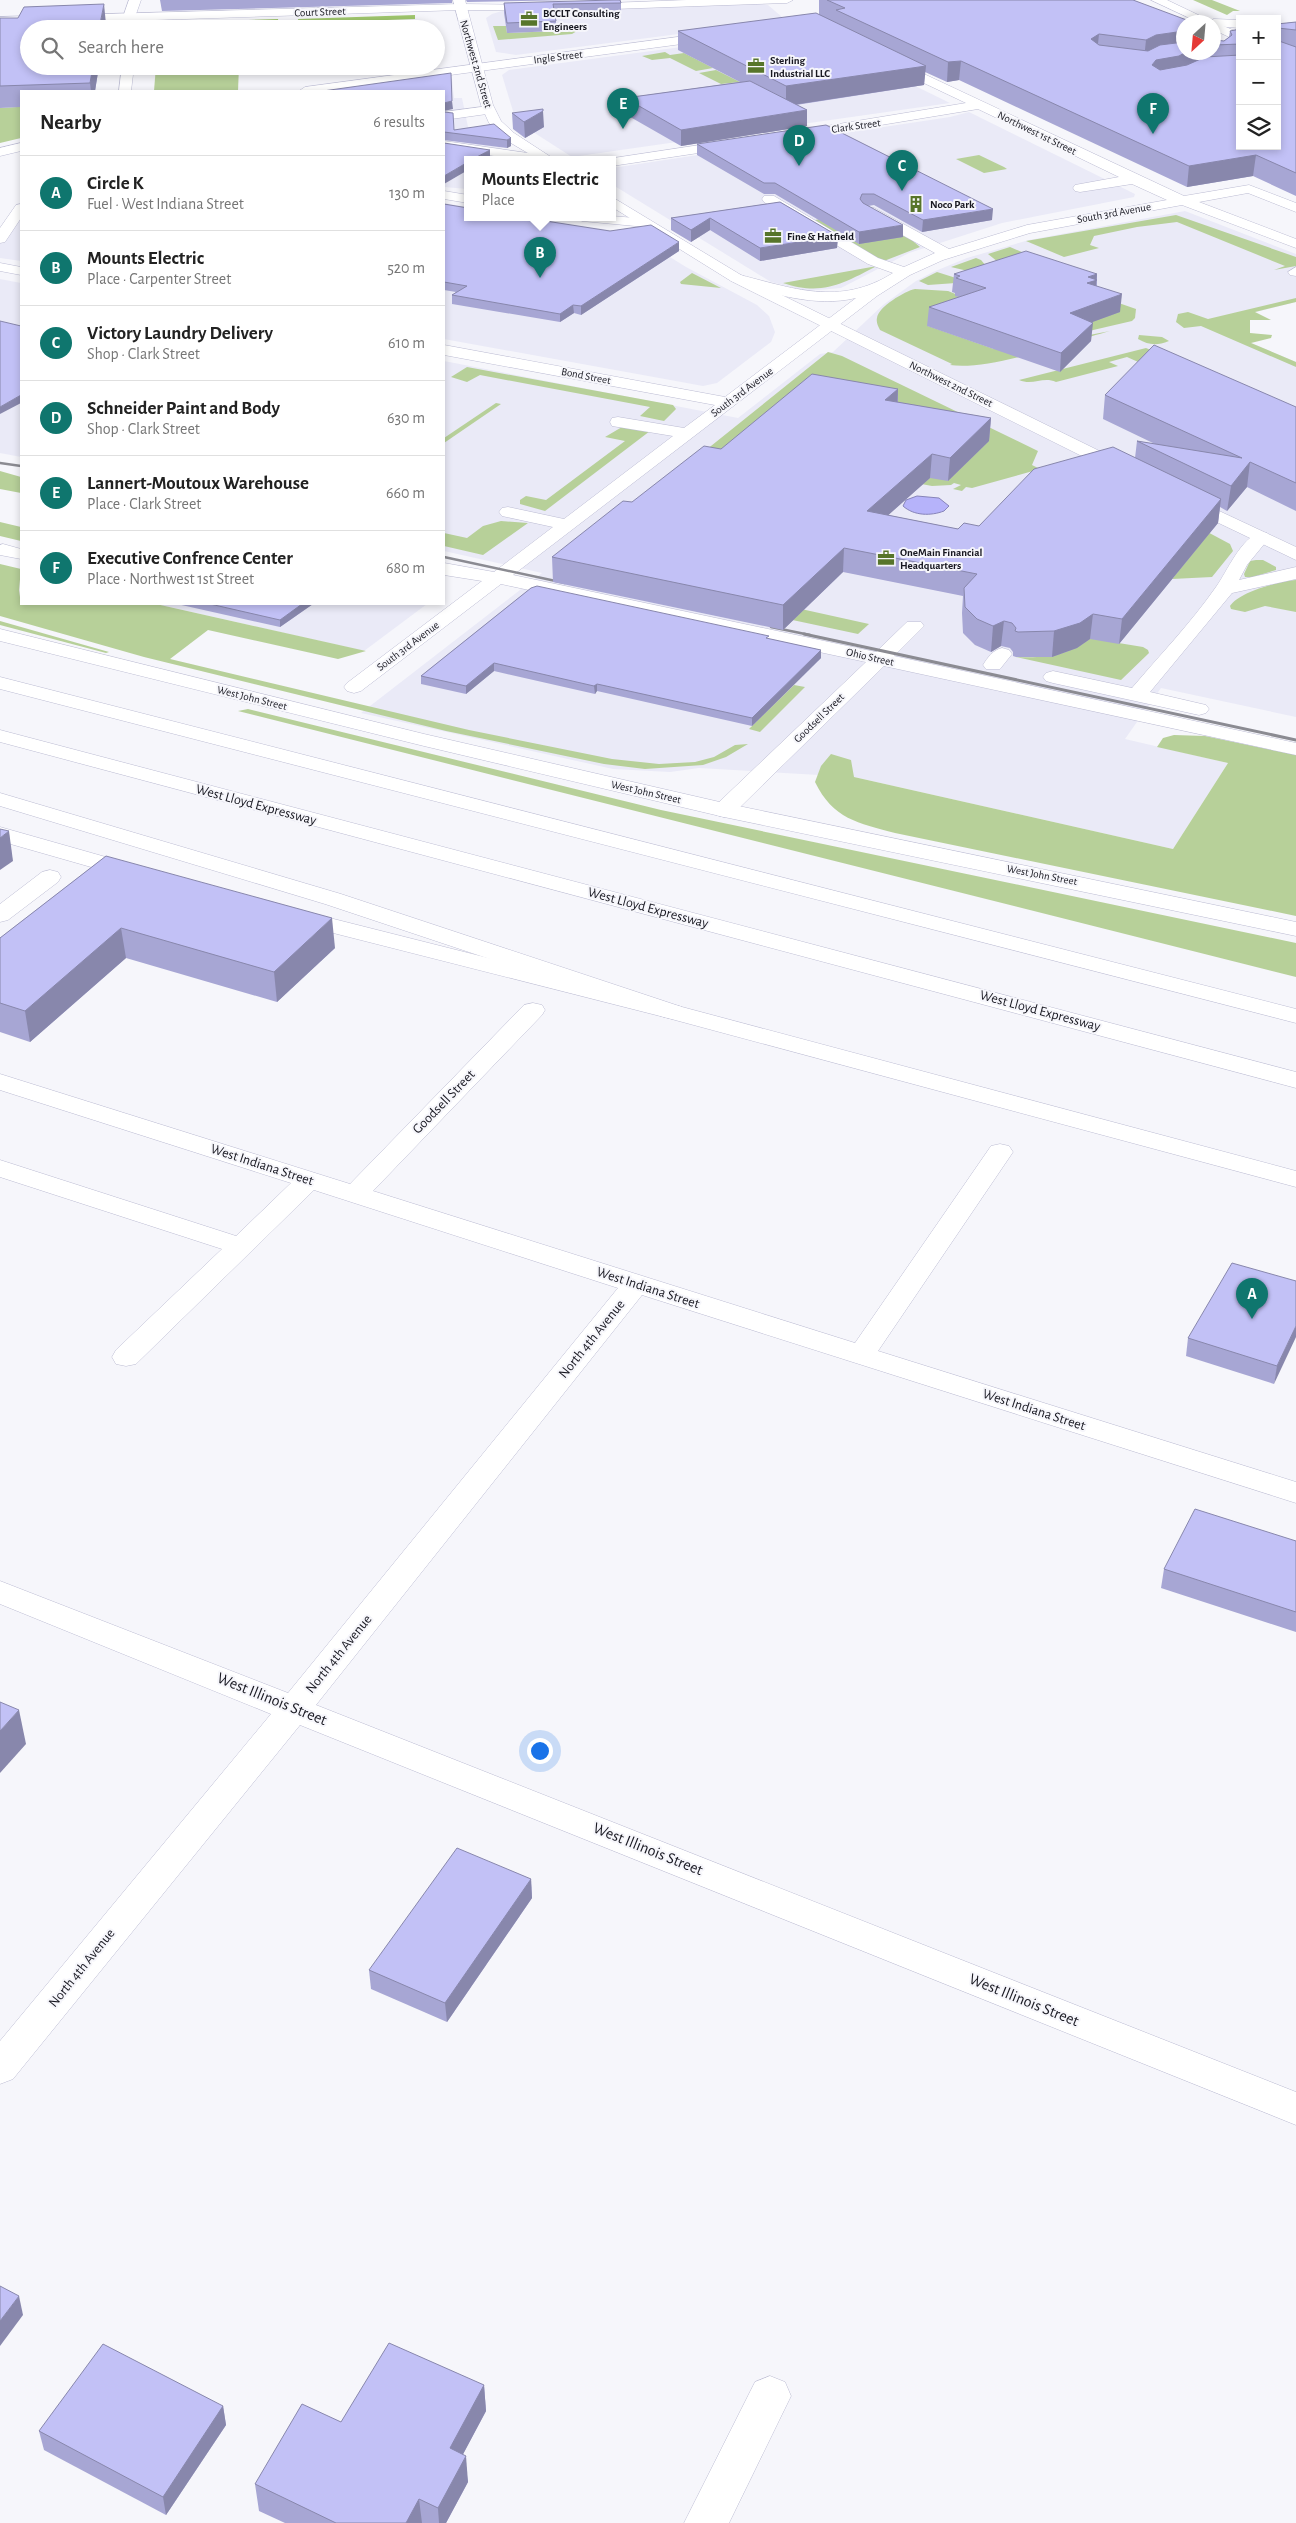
<!DOCTYPE html>
<meta charset="utf-8">
<style>
body{margin:0;font-family:"Alegreya Sans",sans-serif;background:#f2f2f2;color:#222}
.controls{position:absolute;right:15px;top:15px;display:grid;overflow:hidden;border-radius:0px;box-shadow:0 2px 8px #0003}
.controls button{width:45px;height:45px;display:grid;place-items:center;padding:0;border:0;border-bottom:1px solid #e0e0e0;background:#fff;color:#222;font:25px sans-serif}
.compass{position:absolute;left:1176px;top:15px;width:45px;height:45px;border-radius:50%;background:#fff;box-shadow:0 2px 8px #0003;rotate:206deg}
.you{position:absolute;left:539px;top:1750px;width:18px;height:18px;margin:-12px;border:4px solid #fff;border-radius:50%;background:#1a73e8;box-shadow:0 0 0 8px #1a73e833}
.badge{display:grid;place-items:center;width:32px;height:32px;border-radius:50%;background:#0f766e;color:#fff;font-size:16px;font-weight:700}
.pin{position:absolute;translate:-50% -41px;filter:drop-shadow(0 1px 2px #0008)}
.pin::after{content:'';position:absolute;top:26px;width:18px;height:15px;background:inherit;clip-path:polygon(0 0,100% 0,50% 100%)}
.popup{position:absolute;left:464px;top:156px;width:152px;height:65px;box-sizing:border-box;display:grid;place-content:center;border-radius:0px;background:#fff;filter:drop-shadow(0 1px 4px #0005);font-size:16px;white-space:nowrap;color:#767676}
.popup b{font-size:19px;color:#222}
.popup::after{content:'';position:absolute;left:50%;top:100%;margin-left:-10px;border:10px solid transparent;border-top-color:#fff}
.list{margin:0;padding:0;list-style:none}
h2{display:flex;justify-content:space-between;align-items:center;height:65px;margin:0;padding:0 20px;font-size:21px}
h2 small{font-size:16px;font-weight:400;color:#767676}
.list li{display:grid;grid-template-columns:32px 1fr auto;gap:15px;align-items:center;box-sizing:border-box;height:75px;padding:0 20px;border-top:1px solid #e0e0e0}
.list b{display:block;font-size:19px;white-space:nowrap}
.list p{margin:0;font-size:16px;white-space:nowrap;color:#767676}
.list em{font-size:16px;font-style:normal;color:#767676}
.icon{flex:none;width:28px;height:28px;fill:none;stroke:currentColor;stroke-width:2;stroke-linecap:round;stroke-linejoin:round}
.map{position:relative;flex:none;width:1296px;height:2523px;overflow:hidden}
.search{position:absolute;background:#fff;box-shadow:0 2px 8px #0003;left:20px;top:20px;width:425px;height:55px;display:flex;align-items:center;gap:12px;box-sizing:border-box;padding:0 18px;border-radius:28px;color:#767676;font-size:19px}
.panel{position:absolute;background:#fff;box-shadow:0 2px 8px #0003;left:20px;top:90px;width:425px;height:515px;border-radius:0px}
.map>svg:first-child{display:block}
.built{fill:#eaeaf7}
.green{fill:#b7d099}
.forest{fill:#a0c76e}
.water{fill:#b6b3fa;stroke:#8784b9}
.lines{fill:none;stroke-linecap:round;stroke-linejoin:round}
.minor-casing{stroke:#bcbcd3;stroke-width:1}
.major-casing{stroke:#bcbcd3;stroke-width:1}
.highway-casing{stroke:#bcbcd3;stroke-width:1}
.minor{fill:#fff;fill-rule:evenodd}
.major{fill:#fff;fill-rule:evenodd}
.highway{fill:#fff;fill-rule:evenodd}
.rail-far1{stroke:#8b8b92;stroke-width:2.5}
.rail{stroke:#8b8b92;stroke-width:3}
.wall{fill:#a7a6d4}
.shaded-wall{fill:#8887ac}
.building{fill:#c2c1f6;stroke:#8887ac}
.labels{text-anchor:middle;dominant-baseline:central;stroke-width:4;stroke-linejoin:round;paint-order:stroke}
.far-street-label{font-size:11px;fill:#181821;stroke:#f6f6fb}
.far-poi-label{font-size:11px;font-weight:bold;fill:#181821;stroke:#f6f6fb;text-anchor:start}
.street-label{font-size:14px;fill:#181821;stroke:#f6f6fb}
.near-street-label{font-size:16px;fill:#181821;stroke:#f6f6fb}
</style>
<div class="map">
<svg width="1296" height="2523" viewBox="0 0 1296 2523">
<rect width="100%" height="100%" fill="#f6f6fb"/>
<g class="built">
<polygon points="758,4 768,5 782,17 771,22 516,55 496,52 486,18 492,14 502,11"/>
<polygon points="794,32 856,57 950,103 572,157 516,121 502,75 509,70"/>
<polygon points="452,79 454,98 462,98 468,127 510,154 444,143 444,91 367,91"/>
<polygon points="969,112 1135,194 1134,197 1002,223 909,253 841,288 807,291 771,282 613,185 612,168 950,117"/>
<polygon points="444,147 514,158 515,159 468,159 467,189 444,187"/>
<polygon points="444,203 467,207 468,217 527,217 616,231 641,239 686,267 757,305 769,316 775,332 771,342 717,383 703,386 444,339"/>
<polygon points="21,208 21,261 0,258 0,239"/>
<polygon points="1185,211 1296,254 1296,302 1207,324 1296,362 1296,717 1161,688 1125,739 1228,763 1173,849 854,777 699,768 670,772 613,769 361,713 542,573 444,551 444,361 738,418 820,354 833,352 883,305 916,281 933,272 967,258 1029,240"/>
<polygon points="0,279 21,283 21,457 0,453"/>
<polygon points="156,604 427,604 364,651"/>
</g>
<g class="green">
<polygon points="1193,0 1212,0 1240,11 1233,11 1227,15"/>
<polygon points="493,26 506,26 507,33 556,31 555,27 582,28 572,34 498,40"/>
<polygon points="665,52 670,55 684,53 713,68 696,71 670,58 652,60 642,56"/>
<polygon points="156,66 239,66 238,91 154,91"/>
<polygon points="716,70 740,82 721,84 699,73"/>
<polygon points="21,102 21,138 0,143 0,108 17,107"/>
<polygon points="979,155 1004,167 1007,169 984,173 956,159"/>
<polygon points="861,212 907,236 920,247 884,261 870,255 815,220"/>
<polygon points="1176,215 1296,257 1296,266 1274,270 1285,266 1177,222 1137,227 1094,236 1090,245 1099,248 1064,257 1026,241"/>
<polygon points="1010,247 1045,262 1003,266 988,254"/>
<polygon points="976,258 981,260 987,267 972,272 951,267"/>
<path d="M 877,266 C 842,284 822,296 783,283 Z"/>
<polygon points="937,272 956,278 956,283 928,285 919,281"/>
<polygon points="692,273 721,288 681,284 680,282"/>
<path d="M 915,289 L 948,291 L 985,306 L 928,326 L 994,349 L 1053,328 L 1079,337 L 1110,331 C 1069,342 989,371 950,365 L 952,364 L 880,330 C 878,326 876,322 877,318 C 878,307 905,291 915,289 Z"/>
<polygon points="1296,298 1296,302 1255,312 1271,320 1250,320 1250,333 1272,335 1271,338 1251,343 1296,362 1296,367 1201,326 1184,328 1176,322 1178,314 1188,312 1208,319"/>
<polygon points="1113,301 1136,309 1135,318 1132,321 1076,334"/>
<path d="M 1139,335 L 1162,337 L 1169,341 C 1156,346 1149,345 1138,339 Z"/>
<path d="M 1146,348 L 1188,366 L 1232,404 L 1127,357 L 1109,362 L 1118,366 L 1056,382 C 1043,376 1033,386 1019,380 Z"/>
<polygon points="828,352 842,356 1038,451 1032,465 1040,469 972,488 966,487 962,491 953,489 961,485 954,483 951,485 932,486 884,477 989,441 738,458 701,454"/>
<polygon points="467,367 673,405 676,409 664,421 640,416 650,407 480,375 467,382 451,377"/>
<polygon points="496,403 501,404 444,443 444,438"/>
<polygon points="622,427 650,431 545,511 520,504 520,500 526,496 546,500 625,441 605,437"/>
<polygon points="0,471 21,477 21,493 0,489"/>
<polygon points="501,521 528,523 483,555 444,546 444,533 467,538 483,526"/>
<polygon points="0,522 21,527 21,541 0,536"/>
<polygon points="1200,528 1230,544 1233,551 1212,577 1172,579 1203,540"/>
<polygon points="1256,560 1263,560 1276,567 1276,570 1253,577 1245,577 1244,574 1250,561"/>
<polygon points="0,564 21,569 19,590 21,604 156,604 366,651 338,659 208,630 170,659 469,730 612,759 659,764 695,762 714,757 735,745 748,744 726,757 703,765 645,769 604,764 446,731 144,657 0,616"/>
<polygon points="553,569 783,605 869,624 858,634"/>
<path d="M 1296,580 L 1296,612 L 1265,606 L 1245,612 L 1231,609 L 1230,606 C 1239,592 1279,581 1296,580 Z"/>
<polygon points="0,621 109,652 106,653 0,625"/>
<path d="M 1088,638 L 1143,647 L 1148,650 L 1149,653 L 1121,680 L 1016,657 C 1044,658 1067,657 1088,638 Z"/>
<polygon points="794,685 805,687 760,732 749,729"/>
<polygon points="248,709 661,810 1296,943 1296,977 238,711"/>
<path d="M 1174,735 L 1205,736 L 1296,755 L 1296,916 L 895,833 C 858,823 833,819 815,782 L 821,766 L 831,754 L 851,760 L 854,777 L 1173,849 L 1228,763 L 1157,747 L 1163,738 Z"/>
</g>
<g class="forest">
<polygon points="415,15 415,19 304,23 302,26 299,26 298,19"/>
<polygon points="278,19 279,27 274,26 273,24 157,29 157,23"/>
</g>
<path class="water" d="M 917,496 L 939,498 L 949,506 L 944,511 C 931,516 914,516 903,506 L 906,500 Z"/>
<g class="lines">
<g class="minor-casing">
<g id="minor">
<polygon points="687,0 793,0 787,3 584,10 578,7 584,4"/>
<polygon points="460,4 541,5 547,8 541,11 460,10 0,25 0,17"/>
<polygon points="1214,19 1240,20 1240,28 1214,26 1214,22 1208,22"/>
<polygon points="715,32 719,33 719,39 331,91 299,91 305,87"/>
<path d="M 892,59 L 1184,196 L 1249,185 L 1296,203 L 1296,212 L 1248,193 L 1199,202 L 1296,239 L 1296,248 L 1182,205 L 1030,233 L 943,260 L 910,275 L 877,296 L 513,575 L 876,652 L 907,622 L 921,622 L 924,626 L 894,656 L 1296,743 L 1296,755 L 884,666 L 732,815 L 724,817 L 716,815 L 713,810 L 716,805 L 866,662 L 501,584 L 361,691 L 354,693 L 347,691 L 344,687 L 347,683 L 482,581 L 444,575 L 444,563 L 494,572 L 553,527 L 502,516 L 499,512 L 502,508 L 508,507 L 564,519 L 673,436 L 612,426 L 610,422 L 612,418 L 618,417 L 684,428 L 715,405 L 444,355 L 444,345 L 725,397 L 856,298 C 814,308 771,293 731,281 L 729,278 L 731,275 L 736,274 C 793,288 839,307 893,273 L 868,264 L 764,202 L 762,199 L 764,196 L 774,196 L 878,258 L 904,267 L 935,253 L 864,214 L 862,211 L 864,208 L 874,208 L 949,249 L 1027,225 L 1167,200 L 1132,184 L 1080,192 L 1075,191 L 1073,188 L 1075,185 L 1119,177 L 978,109 L 796,139 L 791,138 L 789,135 L 796,131 L 966,103 L 888,66 L 886,63 Z"/>
<polygon points="489,106 495,110 494,113 444,120 444,112"/>
<polygon points="733,140 738,141 740,144 738,147 612,166 612,159 607,159"/>
<polygon points="444,141 542,155 549,159 516,159 444,149"/>
<polygon points="444,191 468,195 468,203 444,199"/>
<polygon points="21,204 21,218 5,242 0,243 0,228 16,205"/>
<polygon points="612,216 646,219 653,223 646,227 582,221 575,217"/>
<polygon points="0,263 21,267 21,275 0,271"/>
<polygon points="1296,267 1296,276 1290,275 1288,272"/>
<path d="M 1261,532 L 1267,533 L 1270,537 L 1247,565 L 1239,580 L 1296,567 L 1296,579 L 1232,593 L 1150,692 L 1206,705 L 1209,709 L 1206,713 L 1199,715 L 1053,683 L 1046,681 L 1043,677 L 1046,673 L 1053,671 L 1132,688 C 1160,655 1191,623 1216,587 C 1227,572 1241,537 1261,532 Z"/>
<polygon points="3,544 21,549 21,559 0,555 0,545"/>
<path d="M 1002,648 L 1009,650 L 1012,654 L 1000,669 L 986,669 L 983,665 C 988,657 993,650 1002,648 Z"/>
<polygon points="50,870 58,872 61,877 58,882 8,920 0,922 0,904 42,872"/>
<polygon points="533,1003 542,1005 545,1010 542,1015 373,1191 855,1343 991,1146 1000,1144 1009,1146 1013,1152 878,1351 1296,1482 1296,1503 642,1295 316,1705 1296,2092 1296,2125 300,1725 13,2079 0,2084 0,2041 271,1714 0,1604 0,1581 288,1693 618,1288 314,1190 136,1364 126,1366 116,1364 112,1357 116,1350 222,1249 0,1177 0,1160 236,1236 291,1183 0,1090 0,1074 350,1184 524,1005"/>
<polygon points="770,2376 785,2382 791,2396 729,2523 684,2523 755,2382"/>
</g>
</g>
<g class="major-casing">
<g id="major">
<polygon points="129,0 141,0 135,17 137,29 125,29 123,17"/>
<polygon points="453,0 465,0 493,105 501,121 514,133 554,159 538,159 504,139 489,123 481,105"/>
<polygon points="122,66 134,66 131,91 119,91"/>
<polygon points="21,143 21,151 0,156 0,148"/>
<polygon points="612,197 741,275 1130,466 1133,470 1130,474 1118,474 731,281 612,207"/>
<polygon points="1185,495 1296,547 1296,560 1179,504 1176,500 1179,496"/>
<polygon points="0,629 424,734 724,803 1296,922 1296,936 724,817 424,746 0,641"/>
<polygon points="0,827 141,867 144,872 141,877 133,879 0,841"/>
<polygon points="298,910 682,1007 1296,1171 1296,1187 664,1017 290,922 286,917 290,912"/>
</g>
</g>
<g class="highway-casing">
<g id="highway">
<polygon points="1151,0 1167,0 1213,22 1198,22"/>
<polygon points="1214,22 1240,33 1240,42 1214,30"/>
<polygon points="0,677 1296,1009 1296,1023 0,689"/>
<polygon points="0,730 1296,1072 1296,1088 0,742"/>
<polygon points="0,793 341,894 682,1007 685,1012 682,1017 673,1019 664,1017 325,904 0,806"/>
</g>
</g>
<use href="#minor" class="minor"/>
<use href="#major" class="major"/>
<use href="#highway" class="highway"/>
<g class="rail-far1">
<polyline points="0,463 21,466"/>
<polyline points="444,557 565,583"/>
<polyline points="771,627 810,635"/>
</g>
<polyline class="rail" points="804,634 1296,740"/>
</g>
<g class="wall">
<polygon points="160,0 452,0 452,3 162,11"/>
<polygon points="466,0 575,0 467,2"/>
<polygon points="819,0 1133,0 1184,22 1184,52 1214,52 1214,40 1224,41 1229,37 1230,31 1240,29 1240,146 1277,24 1296,22 1296,196 1253,176 1187,187 959,80 947,82 925,72 924,85 796,105 807,110 807,126 681,146 625,114 625,98 740,82 678,50 678,31 819,14"/>
<polygon points="504,3 621,3 621,13 555,14 556,21 556,31 507,33 504,13"/>
<polygon points="0,18 106,24 105,29 29,29 29,66 99,66 95,91 21,91 21,107 0,108"/>
<polygon points="444,112 454,130 511,138 511,146 507,148 444,140"/>
<polygon points="512,113 544,127 525,138 513,129"/>
<polygon points="697,144 992,220 922,232 874,205 868,206 903,237 859,244 775,194 764,194 697,155"/>
<polygon points="780,202 838,236 837,248 760,261 710,230 691,242 671,230 671,218"/>
<polygon points="444,204 679,251 581,315 574,313 560,322 452,304 452,295 456,292 444,290"/>
<polygon points="954,274 1097,274 1097,286 1120,312 1092,322 1091,341 1060,372 927,326 929,307 959,297 955,296 955,293 952,292"/>
<polygon points="898,389 898,402 991,418 989,441 948,481 930,478 888,515 958,529 979,526 1135,458 1137,441 1155,444 1103,419 1105,395 1296,407 1296,511 1247,487 1227,511 1220,507 1218,523 1119,644 1090,639 1077,648 1052,657 1016,657 1013,656 1013,652 1010,648 1001,646 991,652 975,645 963,633 962,613 963,596 843,572 783,630 553,582 552,557 632,502 721,449"/>
<polygon points="531,588 821,650 821,658 752,726 597,691 595,694 494,671 466,694 421,684 421,676"/>
<polygon points="177,604 313,604 280,627"/>
<polygon points="106,856 335,948 277,1002 126,958 30,1042 0,1032 0,938"/>
<polygon points="1296,1281 1274,1384 1186,1356 1188,1338"/>
<polygon points="1296,1541 1296,1632 1161,1588 1164,1569"/>
<polygon points="531,1879 532,1898 447,2022 371,1989 369,1970"/>
<polygon points="484,2385 486,2411 463,2454 468,2482 446,2523 285,2523 259,2511 255,2484 341,2422"/>
<polygon points="223,2406 226,2425 166,2515 44,2450 39,2431"/>
</g>
<g class="shaded-wall">
<polygon points="104,4 106,24 105,29 99,29"/>
<polygon points="1184,31 1184,50 1144,59 1146,40 1156,35"/>
<polygon points="1099,34 1097,53 1091,39"/>
<polygon points="1186,52 1201,52 1199,65 1154,79 1152,65 1156,60"/>
<polygon points="961,61 959,80 947,82 948,62"/>
<polygon points="93,66 99,66 95,91 91,91 90,83"/>
<polygon points="926,66 924,85 786,106 786,86"/>
<polygon points="452,101 453,109 444,111 444,103"/>
<polygon points="807,110 807,126 681,146 681,130"/>
<polygon points="543,111 544,127 525,138 524,122"/>
<polygon points="511,138 511,146 507,148 507,140"/>
<polygon points="490,150 490,157 487,159 473,159"/>
<polygon points="1256,155 1253,176 1187,187 1189,166"/>
<polygon points="468,162 468,170 444,184 444,176"/>
<polygon points="993,209 992,220 922,232 923,220"/>
<polygon points="710,218 710,230 691,242 691,230"/>
<polygon points="903,225 903,237 859,244 859,232"/>
<polygon points="838,236 837,248 760,261 760,248"/>
<polygon points="679,242 679,251 581,315 581,306"/>
<polygon points="1097,274 1095,298 1086,301 1088,277"/>
<polygon points="1122,294 1120,312 1068,331 1070,313"/>
<polygon points="573,305 574,313 560,322 560,314"/>
<polygon points="1093,323 1091,341 1060,372 1061,353"/>
<polygon points="898,389 897,412 885,400"/>
<polygon points="21,395 21,403 0,414 0,407"/>
<polygon points="991,418 989,441 948,481 950,458"/>
<polygon points="932,454 930,478 866,535 867,511"/>
<polygon points="1250,462 1247,487 1227,511 1231,486"/>
<polygon points="1221,499 1218,523 1119,644 1122,619"/>
<polygon points="844,548 843,572 783,630 783,605"/>
<polygon points="302,604 313,604 280,627 280,620"/>
<polygon points="1093,614 1090,639 1077,648 1052,657 1054,631"/>
<polygon points="1004,621 1001,646 991,652 993,626"/>
<polygon points="821,650 821,658 752,726 752,718"/>
<polygon points="494,663 494,671 466,694 466,686"/>
<polygon points="597,684 597,691 595,694 594,686"/>
<polygon points="9,831 13,861 0,870 0,838"/>
<polygon points="332,918 335,948 277,1002 274,972"/>
<polygon points="121,928 126,958 30,1042 25,1011"/>
<polygon points="1296,1326 1296,1337 1274,1384 1277,1366"/>
<polygon points="19,1710 26,1744 0,1773 0,1731"/>
<polygon points="531,1879 532,1898 447,2022 445,2003"/>
<polygon points="19,2296 23,2315 0,2346 0,2321"/>
<polygon points="484,2385 486,2411 452,2475 450,2448"/>
<polygon points="223,2406 226,2425 166,2515 163,2497"/>
<polygon points="466,2456 468,2482 446,2523 439,2523 438,2508"/>
<polygon points="419,2499 422,2523 406,2523"/>
</g>
<g class="building">
<polygon points="614,0 620,0 621,3 553,4 556,21 507,23 504,3"/>
<polygon points="827,0 1133,0 1192,22 1184,22 1184,31 1156,35 1146,40 1099,34 1091,39 1099,45 1148,51 1160,45 1184,42 1184,52 1186,52 1179,56 1156,60 1152,65 1160,70 1187,65 1205,57 1240,55 1240,146 1277,146 1277,24 1296,22 1296,30 1278,28 1279,41 1296,47 1296,173 1256,155 1189,166 961,61 948,62 836,10 845,8"/>
<polygon points="104,4 99,29 29,29 29,66 93,66 90,83 0,86 0,18 18,18 24,7"/>
<polygon points="816,13 926,66 786,86 678,31"/>
<polygon points="1240,29 1240,44 1214,45 1214,40 1224,41 1232,35 1230,31"/>
<polygon points="451,73 452,101 444,103 444,91 323,91"/>
<polygon points="750,81 807,110 681,130 625,98"/>
<polygon points="543,109 543,111 524,122 512,113"/>
<polygon points="444,112 453,113 454,130 494,124 511,138 507,140 444,132"/>
<polygon points="826,125 993,209 923,220 874,194 862,194 860,199 863,203 903,225 859,232 775,183 764,183 697,144"/>
<polygon points="444,143 490,150 473,159 468,159 468,162 444,176"/>
<polygon points="780,202 838,236 760,248 710,218 691,230 671,218"/>
<polygon points="444,204 468,208 468,217 520,217 610,231 651,225 679,242 581,306 573,305 560,314 452,295 467,286 444,282"/>
<polygon points="1026,251 1097,274 1088,277 1097,280 1087,283 1122,294 1070,313 1093,323 1061,353 929,307 986,288 956,278 960,276 954,274"/>
<polygon points="0,321 21,326 21,395 0,407"/>
<polygon points="1154,345 1296,407 1296,483 1250,462 1231,486 1137,441 1242,458 1105,395"/>
<polygon points="812,374 898,389 885,400 991,418 950,458 932,454 867,511 958,529 964,523 979,526 1034,469 1113,447 1221,499 1122,619 1093,614 1080,623 1054,631 1018,632 1015,631 1016,628 1012,623 1004,621 993,626 977,619 965,607 964,588 977,574 844,548 783,605 552,557 623,501 632,502 704,446 721,449"/>
<polygon points="537,586 769,636 766,638 821,650 752,718 597,684 594,686 494,663 466,686 421,676 531,588"/>
<polygon points="210,604 302,604 280,620"/>
<polygon points="0,829 9,831 0,838"/>
<polygon points="106,856 332,918 274,972 121,928 25,1011 0,1003 0,938"/>
<polygon points="1232,1263 1296,1281 1296,1326 1277,1366 1188,1338"/>
<polygon points="1195,1509 1296,1541 1296,1612 1164,1569"/>
<polygon points="0,1702 19,1710 0,1731"/>
<polygon points="457,1848 531,1879 445,2003 369,1970"/>
<polygon points="0,2286 19,2296 0,2321"/>
<polygon points="389,2343 484,2385 450,2448 466,2456 438,2508 419,2499 406,2523 336,2523 255,2484 302,2404 341,2422"/>
<polygon points="103,2344 223,2406 163,2497 39,2431"/>
</g>
<defs>
<g id="office-bare" transform="scale(1.35)"><path d="M-6-3h4V-5.5h4V-3h4V5H-6ZM-1-4.5V-3h2v-1.5ZM-6 0V1H6V0Z" fill="#57752b" stroke="#f6f6fb" stroke-width="2.5" paint-order="stroke"/></g>
<g id="building-bare" transform="scale(1.35)"><path d="M-4-6H4V6H1V3H-1V6H-4ZM-2.5-4.3h1.7v1.8h-1.7ZM.8-4.3h1.7v1.8H.8ZM-2.5-1h1.7V.8h-1.7ZM.8-1h1.7V.8H.8Z" fill="#57752b" stroke="#f6f6fb" stroke-width="2.5" paint-order="stroke"/></g>
</defs>
<g fill-rule="evenodd">
<use href="#office-bare" x="529" y="19"/>
<use href="#office-bare" x="756" y="66"/>
<use href="#building-bare" x="916" y="204"/>
<use href="#office-bare" x="773" y="236"/>
<use href="#office-bare" x="886" y="558"/>
</g>
<g class="labels">
<g class="far-street-label">
<text transform="translate(320 12) rotate(-2)">Court Street</text>
<text transform="translate(558 57) rotate(-7)">Ingle Street</text>
<text transform="translate(476 64) rotate(74)">Northwest 2nd Street</text>
<text transform="translate(856 126) rotate(-8)">Clark Street</text>
<text transform="translate(1037 133) rotate(26)">Northwest 1st Street</text>
<text transform="translate(1114 213) rotate(-10)">South 3rd Avenue</text>
<text transform="translate(586 376) rotate(11)">Bond Street</text>
<text transform="translate(951 384) rotate(26)">Northwest 2nd Street</text>
<text transform="translate(742 392) rotate(-37)">South 3rd Avenue</text>
<text transform="translate(408 646) rotate(-37)">South 3rd Avenue</text>
<text transform="translate(870 657) rotate(13)">Ohio Street</text>
<text transform="translate(252 698) rotate(14)">West John Street</text>
<text transform="translate(819 718) rotate(-44)">Goodsell Street</text>
<text transform="translate(646 792) rotate(13)">West John Street</text>
<text transform="translate(1042 875) rotate(11)">West John Street</text>
</g>
<g class="far-poi-label">
<text x="543" y="13">BCCLT Consulting<tspan x="543" dy="13">Engineers</tspan></text>
<text x="770" y="60">Sterling<tspan x="770" dy="13">Industrial LLC</tspan></text>
<text x="930" y="204">Noco Park</text>
<text x="787" y="236">Fine &amp; Hatfield</text>
<text x="900" y="552">OneMain Financial<tspan x="900" dy="13">Headquarters</tspan></text>
</g>
<g class="street-label">
<text transform="translate(256 805) rotate(15)">West Lloyd Expressway</text>
<text transform="translate(648 908) rotate(15)">West Lloyd Expressway</text>
<text transform="translate(1040 1011) rotate(15)">West Lloyd Expressway</text>
<text transform="translate(444 1102) rotate(-46)">Goodsell Street</text>
<text transform="translate(262 1165) rotate(18)">West Indiana Street</text>
<text transform="translate(648 1288) rotate(18)">West Indiana Street</text>
<text transform="translate(592 1339) rotate(-51)">North 4th Avenue</text>
<text transform="translate(1034 1410) rotate(18)">West Indiana Street</text>
<text transform="translate(339 1654) rotate(-51)">North 4th Avenue</text>
<text transform="translate(82 1968) rotate(-51)">North 4th Avenue</text>
</g>
<g class="near-street-label">
<text transform="translate(272 1699) rotate(22)">West Illinois Street</text>
<text transform="translate(648 1849) rotate(22)">West Illinois Street</text>
<text transform="translate(1024 2000) rotate(22)">West Illinois Street</text>
</g>
</g>
</svg>
<div class="controls">
<button>+</button>
<button>−</button>
<button><svg class="icon" aria-label="layers" viewBox="0 0 24 24"><path d="M12 4l9 5-9 5-9-5zM3 14l9 5 9-5"/></svg></button>
</div>
<svg class="compass" viewBox="-18 -18 36 36"><path d="M0-13l5 13h-10z" fill="#e53935"/><path d="M0 13l5-13h-10z" fill="#767676"/></svg>
<div class="you"></div>
<div class="pin badge" style="left:1252px;top:1319px">A</div>
<div class="pin badge" style="left:540px;top:278px">B</div>
<div class="popup"><b>Mounts Electric</b>Place</div>
<div class="pin badge" style="left:902px;top:191px">C</div>
<div class="pin badge" style="left:799px;top:166px">D</div>
<div class="pin badge" style="left:623px;top:129px">E</div>
<div class="pin badge" style="left:1153px;top:134px">F</div>
<div class="search"><svg class="icon" aria-label="search" viewBox="0 0 24 24"><circle cx="10" cy="10" r="6"/><path d="M15 15l6 6"/></svg>Search here</div>
<section class="panel">
<h2>Nearby<small>6 results</small></h2>
<ul class="list">
<li><span class="badge">A</span><div><b>Circle K</b><p>Fuel · West Indiana Street</p></div><em>130 m</em></li>
<li><span class="badge">B</span><div><b>Mounts Electric</b><p>Place · Carpenter Street</p></div><em>520 m</em></li>
<li><span class="badge">C</span><div><b>Victory Laundry Delivery</b><p>Shop · Clark Street</p></div><em>610 m</em></li>
<li><span class="badge">D</span><div><b>Schneider Paint and Body</b><p>Shop · Clark Street</p></div><em>630 m</em></li>
<li><span class="badge">E</span><div><b>Lannert-Moutoux Warehouse</b><p>Place · Clark Street</p></div><em>660 m</em></li>
<li><span class="badge">F</span><div><b>Executive Confrence Center</b><p>Place · Northwest 1st Street</p></div><em>680 m</em></li>
</ul>
</section>
</div>
